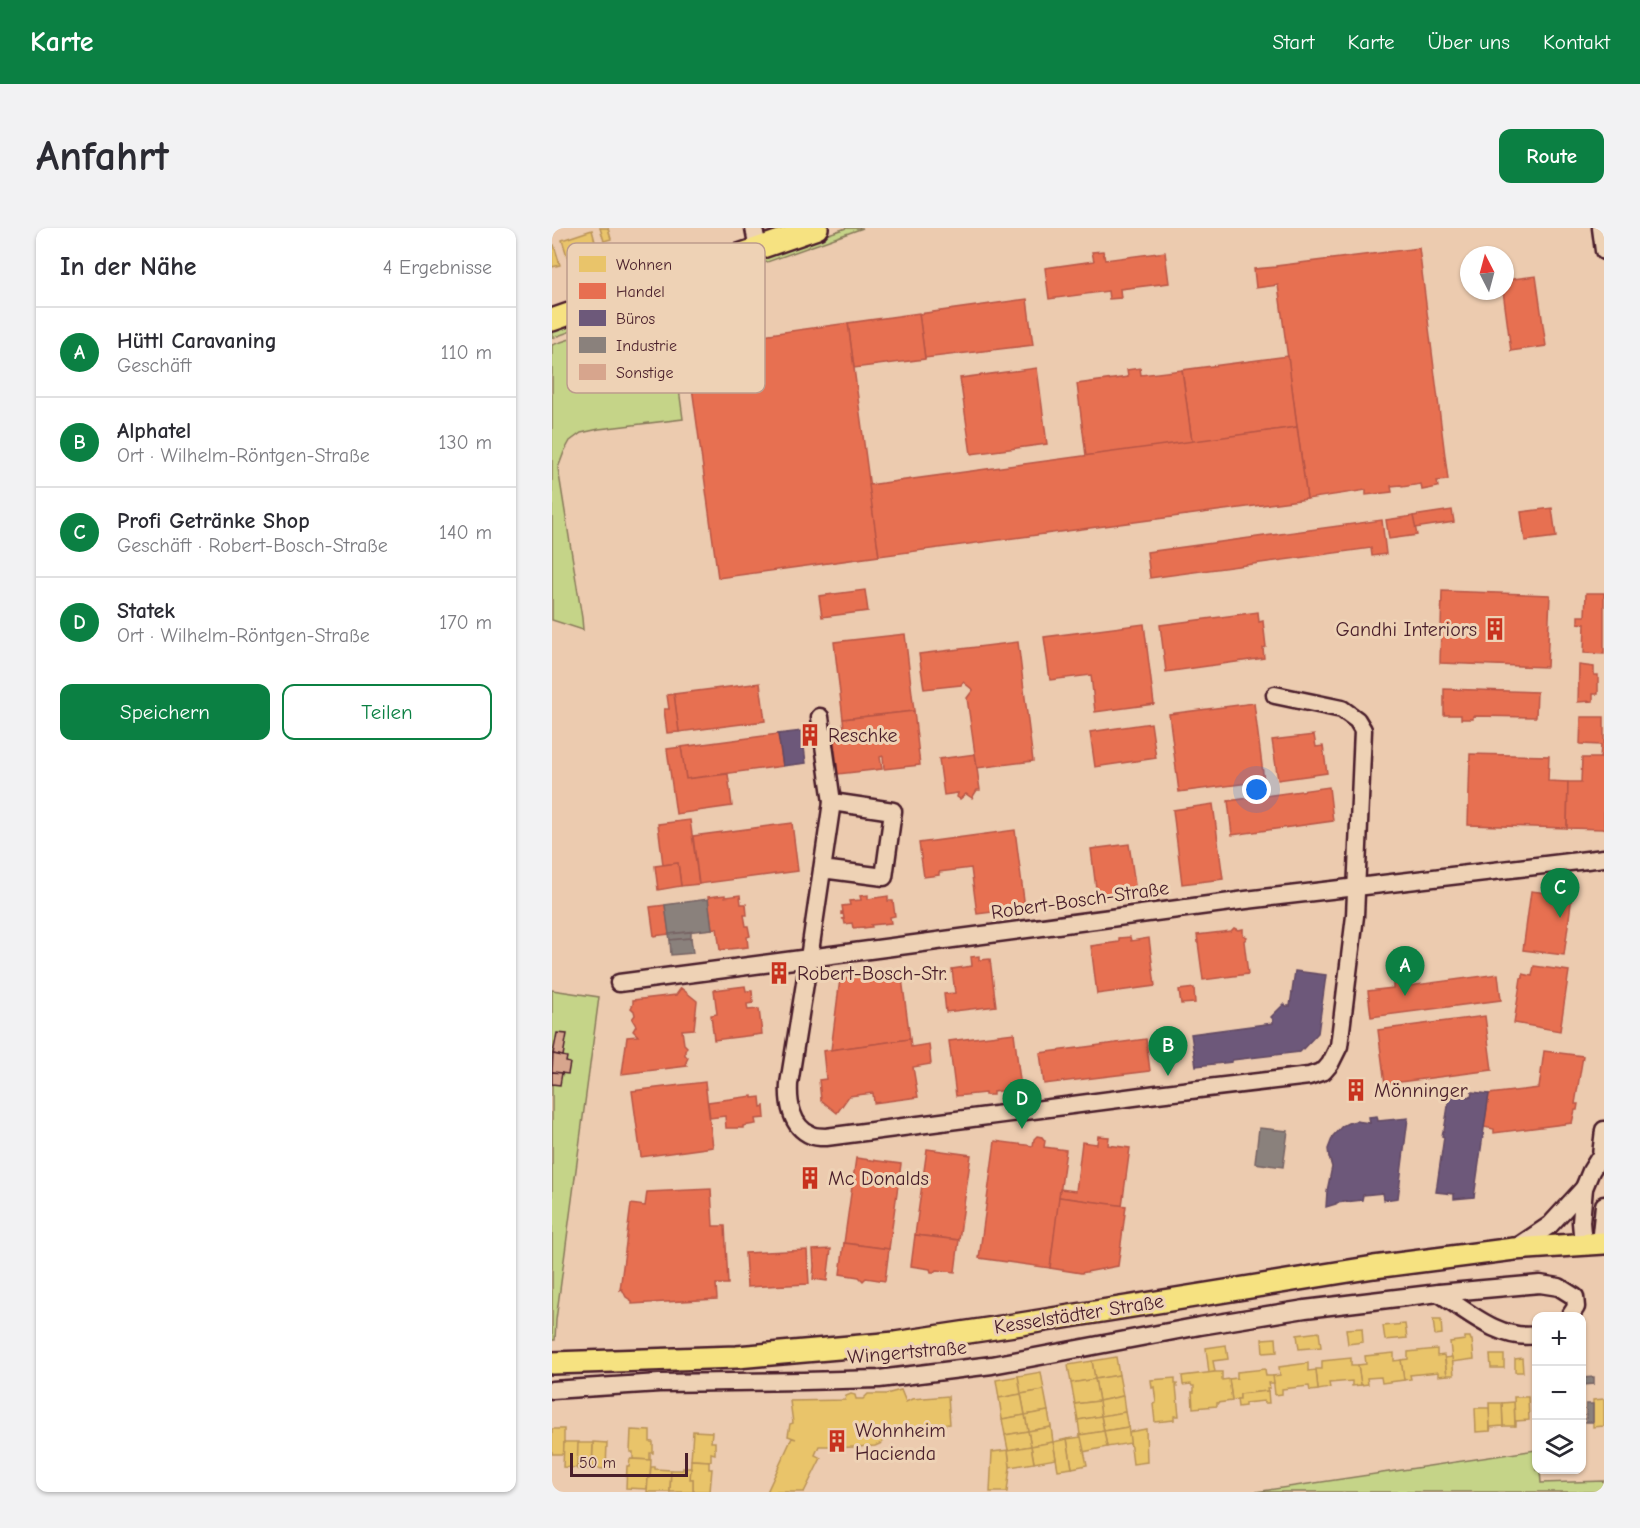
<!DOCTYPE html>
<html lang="de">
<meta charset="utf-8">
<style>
body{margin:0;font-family:"Comic Neue",sans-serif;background:#f2f2f3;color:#2b2b33}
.controls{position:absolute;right:18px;bottom:18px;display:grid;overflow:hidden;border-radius:12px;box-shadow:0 2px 4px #0004}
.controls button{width:54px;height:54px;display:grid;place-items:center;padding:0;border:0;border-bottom:2px solid #e1e1e2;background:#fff;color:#2b2b33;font:30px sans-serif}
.compass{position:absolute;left:908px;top:18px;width:54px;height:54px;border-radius:50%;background:#fff;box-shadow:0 2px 4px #0004;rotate:354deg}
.scale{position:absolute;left:18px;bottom:15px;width:118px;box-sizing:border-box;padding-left:6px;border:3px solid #4a1f2b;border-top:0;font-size:16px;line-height:21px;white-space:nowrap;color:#4a1f2b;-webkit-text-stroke:4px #eed2b5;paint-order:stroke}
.you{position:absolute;left:705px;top:562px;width:21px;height:21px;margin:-15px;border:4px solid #fff;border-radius:50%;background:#1a73e8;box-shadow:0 0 0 9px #1a73e833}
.badge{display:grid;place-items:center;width:39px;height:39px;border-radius:50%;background:#0b8043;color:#fff;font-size:20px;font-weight:700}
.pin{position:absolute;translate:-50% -50px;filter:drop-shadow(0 2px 3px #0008)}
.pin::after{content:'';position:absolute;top:32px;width:21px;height:18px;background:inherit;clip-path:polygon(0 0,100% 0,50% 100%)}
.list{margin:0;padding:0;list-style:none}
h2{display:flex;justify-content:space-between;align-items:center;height:78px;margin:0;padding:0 24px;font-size:26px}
h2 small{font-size:20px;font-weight:400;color:#7c7c81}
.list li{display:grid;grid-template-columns:39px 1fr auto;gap:18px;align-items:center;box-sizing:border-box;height:90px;padding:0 24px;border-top:2px solid #e1e1e2}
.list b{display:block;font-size:22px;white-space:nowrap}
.list p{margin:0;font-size:20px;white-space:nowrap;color:#7c7c81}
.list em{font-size:20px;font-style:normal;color:#7c7c81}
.actions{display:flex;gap:12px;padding:18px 24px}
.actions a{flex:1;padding:14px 0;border:2px solid #0b8043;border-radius:12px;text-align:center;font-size:21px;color:#0b8043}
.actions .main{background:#0b8043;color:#fff}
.icon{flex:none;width:33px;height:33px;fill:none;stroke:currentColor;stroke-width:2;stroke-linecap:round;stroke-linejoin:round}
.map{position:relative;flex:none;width:1052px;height:1264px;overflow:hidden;border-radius:12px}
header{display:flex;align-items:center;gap:36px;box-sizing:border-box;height:84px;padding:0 30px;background:#0b8043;color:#fff}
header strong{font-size:28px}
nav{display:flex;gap:33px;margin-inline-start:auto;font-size:21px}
.intro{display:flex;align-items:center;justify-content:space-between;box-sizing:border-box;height:144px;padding:0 36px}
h1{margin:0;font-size:42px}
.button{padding:15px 27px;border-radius:12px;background:#0b8043;color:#fff;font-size:21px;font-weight:700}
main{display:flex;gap:36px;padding:0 36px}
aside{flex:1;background:#fff;border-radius:12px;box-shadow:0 2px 4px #0004}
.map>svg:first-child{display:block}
.green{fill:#c5d488;stroke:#887a5a;stroke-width:1.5}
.homes{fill:#e9c46a;stroke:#b99257;stroke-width:1.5}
.shops{fill:#e76f51;stroke:#b85746;stroke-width:1.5}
.offices{fill:#6d597a;stroke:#624862;stroke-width:1.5}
.industry{fill:#8a817c;stroke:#776464;stroke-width:1.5}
.building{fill:#d7a58d;stroke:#4a1f2b;stroke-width:1.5}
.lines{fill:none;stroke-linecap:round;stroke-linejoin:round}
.minor-casing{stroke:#4a1f2b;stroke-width:21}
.major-casing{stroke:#4a1f2b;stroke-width:26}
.minor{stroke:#eed2b5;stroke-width:16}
.major{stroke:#f6e281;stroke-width:21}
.labels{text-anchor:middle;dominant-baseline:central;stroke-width:6;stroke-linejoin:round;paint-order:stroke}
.poi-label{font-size:20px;fill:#4a1f2b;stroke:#eed2b5;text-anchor:start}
.street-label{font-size:20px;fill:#4a1f2b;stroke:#eed2b5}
.key{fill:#eed2b5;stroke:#bd9c8c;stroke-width:1.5}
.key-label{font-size:16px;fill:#4a1f2b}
</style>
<header>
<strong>Karte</strong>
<nav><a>Start</a><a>Karte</a><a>Über uns</a><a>Kontakt</a></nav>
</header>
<div class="intro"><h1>Anfahrt</h1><a class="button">Route</a></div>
<main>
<aside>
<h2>In der Nähe<small>4 Ergebnisse</small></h2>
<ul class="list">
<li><span class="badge">A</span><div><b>Hüttl Caravaning</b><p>Geschäft</p></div><em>110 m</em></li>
<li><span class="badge">B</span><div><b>Alphatel</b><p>Ort · Wilhelm-Röntgen-Straße</p></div><em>130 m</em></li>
<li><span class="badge">C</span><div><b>Profi Getränke Shop</b><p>Geschäft · Robert-Bosch-Straße</p></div><em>140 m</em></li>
<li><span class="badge">D</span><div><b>Statek</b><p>Ort · Wilhelm-Röntgen-Straße</p></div><em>170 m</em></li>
</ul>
<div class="actions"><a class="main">Speichern</a><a>Teilen</a></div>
</aside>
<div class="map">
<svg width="1052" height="1264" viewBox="0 0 1052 1264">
<rect width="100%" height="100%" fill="#eccbaf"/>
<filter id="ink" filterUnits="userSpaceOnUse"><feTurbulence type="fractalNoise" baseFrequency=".0167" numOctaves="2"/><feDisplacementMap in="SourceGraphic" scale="12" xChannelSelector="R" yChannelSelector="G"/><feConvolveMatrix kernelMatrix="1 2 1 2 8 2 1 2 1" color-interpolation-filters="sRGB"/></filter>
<g filter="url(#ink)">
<g class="green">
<polygon points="294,0 311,0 0,110 0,102"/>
<polygon points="116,78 131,191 47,201 29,205 18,213 12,224 6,240 30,390 31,402 0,392 0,117"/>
<polygon points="0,762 47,769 4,1092 3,1112 0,1112"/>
<polygon points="984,1222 984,1242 988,1242 989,1255 1052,1253 1052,1264 703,1264"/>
</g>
<g class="homes">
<polygon points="48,0 56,0 59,11 52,13"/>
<polygon points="40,2 46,25 17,34 10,12"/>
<polygon points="2,17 8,37 0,39 0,18"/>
<polygon points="881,1092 889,1092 890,1106 883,1107"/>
<polygon points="853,1096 855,1110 833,1112 831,1098"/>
<polygon points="810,1100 811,1114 796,1116 794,1101"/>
<polygon points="767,1104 769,1119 747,1121 745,1107"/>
<polygon points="913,1109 918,1109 919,1112 920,1112 922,1131 900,1134 898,1114 913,1112"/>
<polygon points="724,1110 725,1124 711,1125 710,1111"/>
<polygon points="674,1117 676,1131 661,1133 663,1144 657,1145 654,1120"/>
<polygon points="885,1121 885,1128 892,1127 895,1147 886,1148 886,1144 858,1147 859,1151 852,1152 849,1132 856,1131 856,1124"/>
<polygon points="842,1125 842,1133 849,1132 852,1152 830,1155 829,1149 815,1150 816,1156 809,1157 806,1137 814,1136 813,1128"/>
<polygon points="938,1127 952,1127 952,1140 939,1140"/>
<polygon points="564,1129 567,1147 543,1151 540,1133"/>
<polygon points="900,1129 902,1147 895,1147 893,1130"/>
<polygon points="799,1130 799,1137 806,1137 809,1157 800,1158 800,1153 777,1155 778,1160 766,1162 764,1141 770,1141 770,1133"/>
<polygon points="970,1130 971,1144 963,1144 963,1131"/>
<polygon points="540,1133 543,1151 519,1155 516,1137"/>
<polygon points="756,1135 756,1143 764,1142 766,1162 758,1163 757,1158 730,1161 730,1166 723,1167 721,1148 728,1147 727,1139"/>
<polygon points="713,1141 714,1148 721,1148 722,1155 717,1155 718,1160 715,1160 716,1163 688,1166 688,1171 680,1172 677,1151 685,1150 685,1144"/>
<polygon points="489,1144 492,1162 469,1166 466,1148"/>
<polygon points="663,1144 670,1144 670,1152 677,1151 680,1173 665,1175 665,1178 641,1180 640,1164 642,1164 642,1158 640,1158 639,1156 631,1157 630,1148"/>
<polygon points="567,1147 571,1168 547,1173 543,1151"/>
<polygon points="466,1148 469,1166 447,1170 444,1152"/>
<polygon points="623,1150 623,1156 625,1156 625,1158 624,1158 627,1188 622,1188 622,1192 603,1194 601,1176 604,1175 602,1159 600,1160 599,1152"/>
<polygon points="543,1151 547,1173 523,1176 519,1155"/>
<polygon points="349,1162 354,1174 360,1171 396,1168 398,1196 365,1199 365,1200 333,1211 330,1215 323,1218 280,1220 279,1218 267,1218 263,1227 269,1230 252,1264 215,1264 240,1210 244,1211 236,1208 238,1196 241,1195 238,1173 293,1172 294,1168 299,1166 303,1167 304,1171 311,1171 316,1166 334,1166"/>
<polygon points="492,1162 496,1183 473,1187 469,1166"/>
<polygon points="716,1163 717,1175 712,1175 712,1173 693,1175 693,1178 686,1179 685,1171 688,1171 688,1166"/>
<polygon points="469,1166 473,1187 450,1191 447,1170"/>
<polygon points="571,1168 573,1184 549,1188 547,1173"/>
<polygon points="962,1169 976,1169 977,1192 964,1193 964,1198 963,1198"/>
<polygon points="1052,1171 1052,1198 1041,1199 1041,1172"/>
<polygon points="547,1173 549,1188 526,1192 523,1176"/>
<polygon points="962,1174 963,1198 951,1198 950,1175"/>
<polygon points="937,1175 950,1175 951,1198 939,1199 938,1203"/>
<polygon points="923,1180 937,1180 938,1203 924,1204"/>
<polygon points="496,1183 499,1199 476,1203 473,1187"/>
<polygon points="573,1184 576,1199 552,1203 549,1188"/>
<polygon points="473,1187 476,1203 453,1207 450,1191"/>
<polygon points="549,1188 552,1203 528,1207 526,1192"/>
<polygon points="499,1199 501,1214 479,1218 476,1203"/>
<polygon points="576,1199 579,1215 555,1219 552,1203"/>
<rect x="0" y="1201" width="12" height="25"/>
<polygon points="594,1201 595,1234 581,1236 577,1204"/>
<polygon points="79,1202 98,1203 98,1214 101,1214 101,1225 98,1225 98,1232 81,1231 81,1224 78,1224"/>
<polygon points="141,1203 160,1204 159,1214 163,1214 163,1226 159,1225 159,1233 139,1232"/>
<polygon points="476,1203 479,1218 456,1222 453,1207"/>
<polygon points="552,1203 555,1219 531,1224 528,1207"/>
<polygon points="529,1209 535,1237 520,1240 515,1211"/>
<polygon points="515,1211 520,1240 506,1242 501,1214"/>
<polygon points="12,1214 27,1214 25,1240 11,1239"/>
<polygon points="41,1214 55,1215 54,1241 40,1240"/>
<polygon points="501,1214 504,1231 482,1235 479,1218"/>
<polygon points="26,1215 41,1215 40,1241 25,1241"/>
<polygon points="479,1218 482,1235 458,1239 456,1222"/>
<polygon points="456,1222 458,1239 455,1264 438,1264 440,1224"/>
<polygon points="78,1231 99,1232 98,1250 96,1250 95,1261 74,1260 75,1238 77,1238"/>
<polygon points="139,1232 157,1233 157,1241 160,1241 158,1263 141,1263 141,1251 138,1251"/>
<polygon points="99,1239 103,1239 103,1241 119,1242 118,1264 95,1264 96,1250 98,1250"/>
<polygon points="131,1240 139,1240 138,1251 141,1251 141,1264 118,1264 119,1242 131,1242"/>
</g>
<g class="shops">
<polygon points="867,20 896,252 885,253 886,259 870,262 869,256 850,259 849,257 839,258 840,264 814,267 814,262 755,271 726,57 704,60 702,41 724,39 724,38"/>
<polygon points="551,23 553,32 613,24 617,55 568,61 569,70 557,71 556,63 497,71 493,40 542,33 540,24"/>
<polygon points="984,48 994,118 959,123 951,63 953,63 953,52"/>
<polygon points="475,71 481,117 373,130 367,86"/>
<polygon points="367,85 373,131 302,140 296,95"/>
<polygon points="296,95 327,328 166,350 138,145 123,148 121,138 136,138 134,126 153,124 152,115"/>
<polygon points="736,128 745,199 640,214 630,142"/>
<polygon points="485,140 495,216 419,226 408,150"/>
<polygon points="588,140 589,147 630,142 640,214 534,228 525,156 576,149 575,142"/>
<polygon points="745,199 755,271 327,328 317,257"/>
<polygon points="1000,280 1004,309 973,313 969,284"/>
<polygon points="900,282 902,294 863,300 861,288"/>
<polygon points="861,288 865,307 837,311 834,292"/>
<polygon points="830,292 834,326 820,328 819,320 598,350 595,324"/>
<polygon points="313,362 316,383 270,389 267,368"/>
<polygon points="890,363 998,367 995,439 888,435"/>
<polygon points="1034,365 1052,365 1052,426 1032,425 1033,396 1026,395 1026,388 1033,388"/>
<polygon points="706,384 707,394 711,393 714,419 711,420 712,430 614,444 608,397"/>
<polygon points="592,396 602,476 543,484 539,447 498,452 492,409"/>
<polygon points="353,406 362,483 291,491 282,414"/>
<polygon points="466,414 481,533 425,540 415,470 421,462 411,454 409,457 372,461 367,426"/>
<polygon points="1027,437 1042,439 1042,447 1046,447 1046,466 1041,466 1041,473 1026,474"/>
<polygon points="208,455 213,493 127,504 122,466"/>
<polygon points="892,461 985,464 984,489 921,488 921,491 909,491 909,487 892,487"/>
<polygon points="122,466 127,504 115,505 112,481 117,481 115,467"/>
<polygon points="702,475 712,553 627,564 617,486"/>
<polygon points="362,483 368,537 332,541 331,528 328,529 330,541 286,546 282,513 293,511 291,491"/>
<polygon points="1029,489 1052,489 1052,530 1048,530 1049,517 1028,516"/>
<polygon points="599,495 604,530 543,539 538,504"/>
<polygon points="226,506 231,538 134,551 129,519"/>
<polygon points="762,507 764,519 771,518 775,545 726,552 720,512"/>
<polygon points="129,519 134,551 176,546 180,578 124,586 115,521"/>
<polygon points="423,526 428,562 425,562 420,570 414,566 408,571 405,569 406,565 392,567 387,531"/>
<polygon points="918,526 997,528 996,553 1016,554 1015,600 916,597"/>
<polygon points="1030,530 1052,530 1052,601 1015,600 1016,554 1029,554"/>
<polygon points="777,559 781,593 680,607 676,573"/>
<polygon points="661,576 671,651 630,656 621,582"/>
<polygon points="138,592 147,656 129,658 126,635 111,637 106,596"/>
<polygon points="240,595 246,643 147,656 141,608"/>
<polygon points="463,602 473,680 425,686 419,640 387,644 387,647 372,649 367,615"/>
<polygon points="577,616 583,657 577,664 545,668 539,621"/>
<polygon points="126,635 129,658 106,662 103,638"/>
<polygon points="979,663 1020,668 1012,727 971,722"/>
<polygon points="173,667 173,669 188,667 189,676 194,676 195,687 192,687 194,698 196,698 198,708 195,709 196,719 168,722 165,700 160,701 156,669"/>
<polygon points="316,667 316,671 336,668 336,673 341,673 343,688 338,689 339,695 319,697 320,699 312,700 312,699 301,700 300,695 293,696 292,691 290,691 292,690 291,685 289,686 289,684 291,684 290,678 298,677 297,673 309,672 308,668"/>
<polygon points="113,677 117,706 102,708 98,679"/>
<polygon points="682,700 686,702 691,701 691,707 695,709 692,713 696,746 651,752 645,707 679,703"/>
<polygon points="578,709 579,713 597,710 603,758 545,766 539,718 567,714 567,710"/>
<polygon points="427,728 427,732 438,731 444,778 394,784 392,766 403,765 400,741 420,738 419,729"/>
<polygon points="982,738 1017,743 1008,803 962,795 969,750 971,750 971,746 980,748"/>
<polygon points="349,743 358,811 279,822 288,751"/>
<polygon points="946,746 949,772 819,789 816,763 841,760 841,756 848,756 849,759"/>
<polygon points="193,758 194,763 200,763 201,775 195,776 196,782 207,781 210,806 162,812 159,787 165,786 162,762"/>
<polygon points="129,760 145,773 142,801 130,802 132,816 135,819 133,823 133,827 136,830 134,834 135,838 70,846 75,809 86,808 81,803 84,798 80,791 83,787 82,783 79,780 81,776 81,772 124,767"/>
<polygon points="642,760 643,775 629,776 627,762"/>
<polygon points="933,788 940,842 833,856 826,802"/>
<polygon points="462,805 469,860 441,864 441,867 433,867 433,865 404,868 397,813"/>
<polygon points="358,811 359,819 377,816 379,836 361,839 366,869 322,875 321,865 297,868 285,885 269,872 267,852 274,851 271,823"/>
<polygon points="594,811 598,843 492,856 488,825"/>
<polygon points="992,823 1031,828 1023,876 1026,876 1025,882 1023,882 1020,895 942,905 942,901 932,899 937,866 987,860"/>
<polygon points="153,854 161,919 89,929 80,863"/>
<polygon points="200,868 200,870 208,869 209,879 212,878 213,890 203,891 204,896 191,898 191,900 174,900 173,888 158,890 156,874"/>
<polygon points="485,908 490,909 493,913 492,919 514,922 498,1040 427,1030 443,913 481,918 482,911"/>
<polygon points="546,908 557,909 556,917 578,920 570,978 507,969 508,961 524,963 530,914 545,916"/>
<polygon points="375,921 419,927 407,1012 363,1007"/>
<polygon points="304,930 349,936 337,1021 292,1015"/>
<polygon points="159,961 161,998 173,998 176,1056 164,1056 165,1071 80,1076 80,1073 74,1069 70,1061 68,1062 79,976 93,978 95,964"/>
<polygon points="507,969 574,978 566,1038 529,1045 498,1040"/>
<polygon points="363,1007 407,1012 403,1044 384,1042 382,1044 379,1044 378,1041 359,1038"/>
<polygon points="292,1015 337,1021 333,1053 314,1050 311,1053 307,1049 288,1046"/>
<polygon points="279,1021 275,1053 261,1051 262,1038 261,1022"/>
<polygon points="255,1022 257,1056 195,1059 193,1025"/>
</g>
<g class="offices">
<polygon points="250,503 251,512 253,512 254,518 252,519 254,535 231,538 226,506"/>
<polygon points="743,743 774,747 766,805 748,824 680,832 680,834 644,838 639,806 721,795 721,791 719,789 732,776 734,778 738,778"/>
<polygon points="920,864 937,866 922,969 902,971 902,966 884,964 892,909 890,908 891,903 892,903 898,866 919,869"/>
<polygon points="825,888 826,893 856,890 846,970 832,972 831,965 811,967 810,972 784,975 784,976 774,979 775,963 780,939 777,929 776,921 781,908 790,898 796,895 804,893 818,895 817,889"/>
</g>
<g class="industry">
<polygon points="156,671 160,701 117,706 113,677"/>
<polygon points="139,704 139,710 118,712 117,706"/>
<polygon points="139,710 141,725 119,727 118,712"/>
<polygon points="707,900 736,903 731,939 703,935"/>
<polygon points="1042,1149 1042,1156 1030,1157 1030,1150"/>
<rect x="1034" y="1176" width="7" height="18"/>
</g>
<g class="building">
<polygon points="5,805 15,806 11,828 1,826"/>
<polygon points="1,826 15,829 14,834 18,835 16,846 0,844"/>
<polygon points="0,844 10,845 8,857 0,856"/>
</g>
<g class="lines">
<g class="minor-casing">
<g id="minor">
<polyline points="202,0 206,21"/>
<polyline points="1049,0 1052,23"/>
<polyline points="268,489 280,574"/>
<polyline points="270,641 332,649 341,583 280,574 257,730 694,672 1052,630"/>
<path d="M 67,755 L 257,730 L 237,856 C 236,874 239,899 259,907 C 263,909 269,909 274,909 L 605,866 L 757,848 L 772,843 L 778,836 L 787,818 L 803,688 L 811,502 L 805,492 L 790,481 L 723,467"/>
<polyline points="1048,1015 1052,977"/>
<polyline points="1031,1016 1029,994 1032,960 1039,943 1049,927 1052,902"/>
<polyline points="962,1021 998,997 1032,960"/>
<path d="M 887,1065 C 916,1084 949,1113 984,1107"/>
<polyline points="0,1162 107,1155 252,1153 327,1151 440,1137 648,1098 753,1081 887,1065 988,1056 1007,1059 1023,1069 1024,1079 1018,1088"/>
</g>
</g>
<g class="major-casing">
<g id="major">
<polyline points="0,92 265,0"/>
<polyline points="0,1135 185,1129 343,1115 469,1096 822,1039 962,1021 1052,1015"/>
</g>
</g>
<use href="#minor" class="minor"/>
<use href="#major" class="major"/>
</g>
</g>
<defs>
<g id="building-bare" transform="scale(1.8)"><path d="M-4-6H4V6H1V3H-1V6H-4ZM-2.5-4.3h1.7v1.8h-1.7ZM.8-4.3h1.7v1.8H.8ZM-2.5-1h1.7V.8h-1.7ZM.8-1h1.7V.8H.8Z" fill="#c8321e" stroke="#eed2b5" stroke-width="2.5" paint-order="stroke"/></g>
</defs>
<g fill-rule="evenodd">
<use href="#building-bare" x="943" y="401"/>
<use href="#building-bare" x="258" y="507"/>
<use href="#building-bare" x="227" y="745"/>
<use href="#building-bare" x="804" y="862"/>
<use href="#building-bare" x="258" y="950"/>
<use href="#building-bare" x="285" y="1213"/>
</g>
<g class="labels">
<g class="poi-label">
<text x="925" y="401" text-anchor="end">Gandhi Interiors</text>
<text x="276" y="507">Reschke</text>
<text x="245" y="745">Robert-Bosch-Str.</text>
<text x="822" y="862">Mönninger</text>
<text x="276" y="950">Mc Donalds</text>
<text x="303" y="1202">Wohnheim<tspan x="303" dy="23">Hacienda</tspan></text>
</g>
<g class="street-label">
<text transform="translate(528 672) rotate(-8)">Robert-Bosch-Straße</text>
<text transform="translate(527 1086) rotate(-9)">Kesselstädter Straße</text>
<text transform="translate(355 1124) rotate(-5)">Wingertstraße</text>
</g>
</g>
<rect x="15" y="15" width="198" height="150" rx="9" class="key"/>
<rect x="27" y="28" width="27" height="16" fill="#e9c46a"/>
<rect x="27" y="55" width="27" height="16" fill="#e76f51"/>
<rect x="27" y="82" width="27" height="16" fill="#6d597a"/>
<rect x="27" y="109" width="27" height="16" fill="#8a817c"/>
<rect x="27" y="136" width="27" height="16" fill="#d7a58d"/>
<g class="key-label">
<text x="64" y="42">Wohnen</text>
<text x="64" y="69">Handel</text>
<text x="64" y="96">Büros</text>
<text x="64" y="123">Industrie</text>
<text x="64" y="150">Sonstige</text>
</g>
</svg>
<div class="controls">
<button>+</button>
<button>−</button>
<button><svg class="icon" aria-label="layers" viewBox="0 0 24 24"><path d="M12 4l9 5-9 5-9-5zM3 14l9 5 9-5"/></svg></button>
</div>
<svg class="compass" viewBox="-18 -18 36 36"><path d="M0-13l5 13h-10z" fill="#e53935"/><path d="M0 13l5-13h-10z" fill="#7c7c81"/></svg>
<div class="scale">50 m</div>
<div class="you"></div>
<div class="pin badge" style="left:853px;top:768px">A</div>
<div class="pin badge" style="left:616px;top:848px">B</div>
<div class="pin badge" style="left:1008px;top:690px">C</div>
<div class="pin badge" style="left:470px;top:901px">D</div>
</div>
</main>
